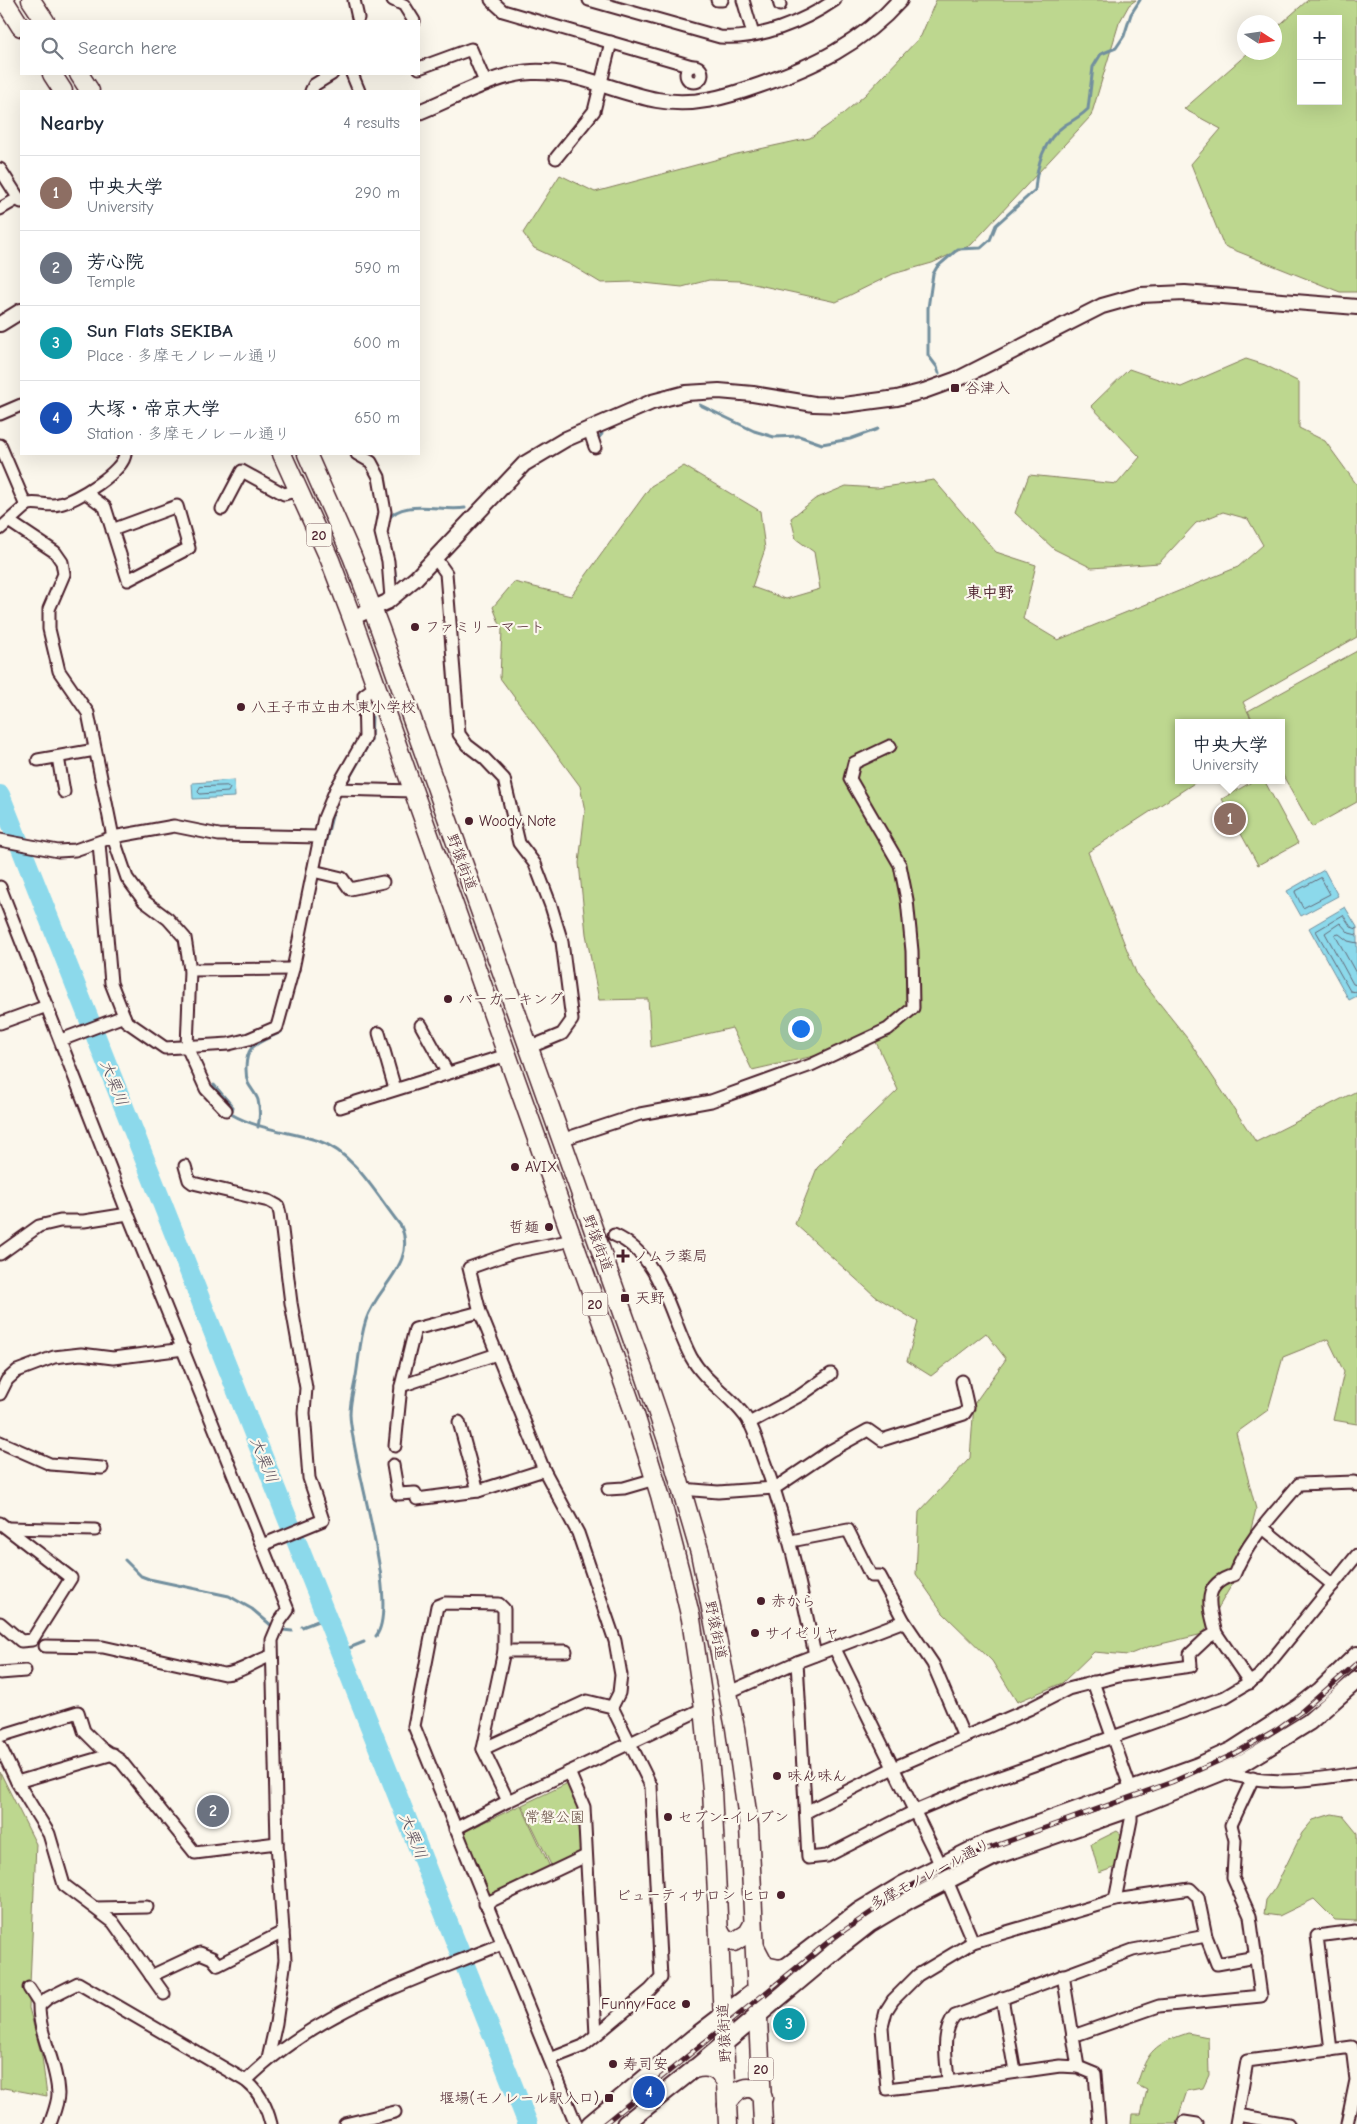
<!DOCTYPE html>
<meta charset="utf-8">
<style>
body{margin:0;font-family:"Comic Neue","Klee One",sans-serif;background:#f6f6f7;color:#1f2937}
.controls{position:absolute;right:15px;top:15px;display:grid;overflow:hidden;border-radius:0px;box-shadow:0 5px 20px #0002}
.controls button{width:45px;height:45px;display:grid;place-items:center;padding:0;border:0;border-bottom:1px solid #e0e1e3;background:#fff;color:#1f2937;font:25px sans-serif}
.compass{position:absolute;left:1237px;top:15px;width:45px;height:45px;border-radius:50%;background:#fff;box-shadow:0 5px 20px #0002;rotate:102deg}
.you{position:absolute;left:800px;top:1028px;width:18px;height:18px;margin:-12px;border:4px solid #fff;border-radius:50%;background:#1a73e8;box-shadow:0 0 0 8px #1a73e833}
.badge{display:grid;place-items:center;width:32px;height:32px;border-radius:50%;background:#4a1f2b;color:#fff;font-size:16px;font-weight:700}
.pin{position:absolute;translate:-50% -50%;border:2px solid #fff;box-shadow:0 1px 5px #0006}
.popup{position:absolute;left:1175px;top:719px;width:110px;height:65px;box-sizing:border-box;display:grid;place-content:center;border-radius:0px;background:#fff;filter:drop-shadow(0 1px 4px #0005);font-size:16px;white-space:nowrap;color:#747a83}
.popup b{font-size:19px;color:#1f2937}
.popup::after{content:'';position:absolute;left:50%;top:100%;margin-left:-10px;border:10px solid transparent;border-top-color:#fff}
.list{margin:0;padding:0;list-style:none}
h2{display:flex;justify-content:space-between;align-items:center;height:65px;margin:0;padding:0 20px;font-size:21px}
h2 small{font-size:16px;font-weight:400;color:#747a83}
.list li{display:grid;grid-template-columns:32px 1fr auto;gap:15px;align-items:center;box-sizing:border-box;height:75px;padding:0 20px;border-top:1px solid #e0e1e3}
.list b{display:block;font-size:19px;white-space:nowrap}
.list p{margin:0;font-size:16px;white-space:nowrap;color:#747a83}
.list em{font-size:16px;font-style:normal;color:#747a83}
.icon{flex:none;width:28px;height:28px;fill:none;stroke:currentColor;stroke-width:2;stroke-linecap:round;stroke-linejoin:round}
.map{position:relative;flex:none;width:1357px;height:2124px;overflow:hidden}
.search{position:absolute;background:#fff;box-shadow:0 5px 20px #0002;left:20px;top:20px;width:400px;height:55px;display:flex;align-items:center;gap:12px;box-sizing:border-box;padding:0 18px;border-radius:0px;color:#747a83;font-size:19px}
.panel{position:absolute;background:#fff;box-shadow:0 5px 20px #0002;left:20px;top:90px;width:400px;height:365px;border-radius:0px}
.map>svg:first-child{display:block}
.green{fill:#bdd78f;stroke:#847b5d;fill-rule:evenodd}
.water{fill:#8cd9eb;stroke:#728f9e}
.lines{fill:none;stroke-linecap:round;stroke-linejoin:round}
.shore{stroke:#646978;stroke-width:1}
.stream{stroke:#728f9e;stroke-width:3}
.river{stroke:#8cd9eb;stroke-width:20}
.minor-casing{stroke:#4a1f2b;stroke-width:15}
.tertiary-casing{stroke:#4a1f2b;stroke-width:18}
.secondary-casing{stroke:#4a1f2b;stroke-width:20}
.primary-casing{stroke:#4a1f2b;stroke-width:21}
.minor{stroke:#fbf7ec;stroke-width:11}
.tertiary{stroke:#fbf7ec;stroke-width:14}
.secondary{stroke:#fbf7ec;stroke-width:16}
.primary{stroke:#fbf7ec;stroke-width:18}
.rail-casing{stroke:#4a1f2b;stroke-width:5}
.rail{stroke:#fbf7ec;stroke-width:3;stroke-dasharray:9;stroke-linecap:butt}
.poi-dot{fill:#4a1f2b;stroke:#fbf7ec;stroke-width:2}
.labels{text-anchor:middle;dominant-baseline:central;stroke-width:4.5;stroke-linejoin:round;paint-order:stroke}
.shield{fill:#fbf7ec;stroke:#7f6065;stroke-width:1}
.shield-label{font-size:14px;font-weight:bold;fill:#4a1f2b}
.poi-label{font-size:15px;fill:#4a1f2b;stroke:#fbf7ec;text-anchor:start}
.street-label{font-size:15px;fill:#4a1f2b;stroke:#fbf7ec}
.park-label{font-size:15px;fill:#674d44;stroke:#fbf7ec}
.neighbourhood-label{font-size:16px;font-weight:bold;fill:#4a1f2b;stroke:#fbf7ec}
.water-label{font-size:16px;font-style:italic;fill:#5a4e5b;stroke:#fbf7ec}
</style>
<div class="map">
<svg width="1357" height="2124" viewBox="0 0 1357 2124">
<rect width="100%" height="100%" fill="#fbf7ec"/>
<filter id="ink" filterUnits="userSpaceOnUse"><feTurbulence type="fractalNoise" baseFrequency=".02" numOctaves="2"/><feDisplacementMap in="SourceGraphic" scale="10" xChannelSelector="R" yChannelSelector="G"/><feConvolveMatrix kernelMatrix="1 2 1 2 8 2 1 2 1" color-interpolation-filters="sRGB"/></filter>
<g filter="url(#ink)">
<g class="green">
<polygon points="936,0 1136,0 1129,5 1119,23 1091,116 971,245 932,263 893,274 836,302 740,281 709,280 682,287 634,282 601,283 571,265 534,248 523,233 560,175 595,192 737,154 810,138 837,119 865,95 921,36"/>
<path d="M 1308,0 L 1357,0 L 1357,292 L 1340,292 L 1224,246 L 1191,164 L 1221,129 L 1184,109 L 1248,53 L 1274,52 L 1275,29 ZM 1301,19 L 1338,19 L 1338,101 L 1301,101 Z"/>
<polygon points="1246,359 1265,365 1299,382 1299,428 1325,441 1357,485 1357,637 1243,702 1253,723 1179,723 1179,780 1199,780 1088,852 1137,975 1187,1038 1256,1142 1357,1091 1357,1424 1333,1420 1344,1372 1328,1339 1283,1357 1268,1410 1236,1433 1256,1509 1241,1569 1203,1634 1148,1647 1128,1655 1094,1652 1062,1683 1017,1702 992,1661 943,1613 916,1574 919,1512 970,1458 974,1404 1006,1359 986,1333 931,1376 907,1361 918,1322 875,1296 795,1224 817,1168 898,1090 876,1042 752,1070 732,1028 651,1047 648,999 599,1000 586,934 579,863 585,811 580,786 500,678 502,630 493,607 514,582 571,596 651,486 684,466 760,511 765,549 752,587 786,599 820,589 814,552 796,539 791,518 815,499 846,486 877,488 934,480 996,552 1036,565 1023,619 1058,640 1238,567 1263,545 1248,519 1223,512 1196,523 1159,563 1092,568 1054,549 1015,513 1029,475 1117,484 1140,457 1091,406 1129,369 1181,387"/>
<polygon points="1357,651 1357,802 1312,827 1281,772 1281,723 1254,723 1248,711"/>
<polygon points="1255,780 1264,780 1298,843 1258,865 1222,799"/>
<polygon points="0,1772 36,1844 29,2008 42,2057 47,2096 4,2088 0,2090"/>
<polygon points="566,1784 569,1786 580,1807 581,1850 578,1855 552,1867 522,1805"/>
<polygon points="521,1805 550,1867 492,1896 488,1894 464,1836 466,1831"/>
<polygon points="1332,1814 1343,1816 1357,1833 1357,1921 1335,1920 1314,1899 1279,1916 1264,1914 1266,1900 1275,1888 1302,1833 1313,1820"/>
<polygon points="1117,1831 1122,1835 1116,1867 1099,1873 1091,1844"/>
<path d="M 1188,2033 L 1208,2037 L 1209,2075 L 1203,2088 L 1187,2091 L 1176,2124 L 1131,2124 L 1132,2114 L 1141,2114 L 1147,2090 L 1137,2085 C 1147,2050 1155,2044 1188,2033 Z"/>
</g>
<g class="water">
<polygon points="234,780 235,797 193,799 192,783"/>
<polygon points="1324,870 1338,896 1301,916 1287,891"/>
<polygon points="1345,907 1357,927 1357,996 1349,1000 1309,928"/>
</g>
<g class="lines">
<g class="shore">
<polygon points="227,786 230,788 228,792 200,794 198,792 200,787"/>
<polygon points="1321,878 1330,894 1303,908 1295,892"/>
<polyline points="1357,929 1351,927 1343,915 1316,931 1350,991 1357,992"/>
<polyline points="1357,935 1349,933 1340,923 1325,933 1353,984 1357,985"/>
<polyline points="1357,943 1348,941 1339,934 1335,935 1357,975"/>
</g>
<g class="stream">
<path d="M 939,373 L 937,367 L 928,355 L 928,308 L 933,274 L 937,267 L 958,249 L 981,248 L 990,240 L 996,225 L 1035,190 C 1037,165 1043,140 1065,125 C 1074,120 1081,116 1088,109 L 1093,67 L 1101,54 L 1116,48 L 1124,36 L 1131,14 L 1140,0"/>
<polyline points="700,405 754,431 774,437 799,436 822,444 850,439 878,429"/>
<polyline points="596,441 602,434"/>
<path d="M 388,520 C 401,498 442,512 465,508"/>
<polyline points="394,565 396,579"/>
<polyline points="346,784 371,740 372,717"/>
<polyline points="322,856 333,812 338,799"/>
<path d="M 214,1085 L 233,1107 L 231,1114 C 259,1130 289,1131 319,1141 C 355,1153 378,1198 401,1226 C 417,1264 377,1286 366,1320 C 360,1338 359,1358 356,1376 C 354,1388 350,1401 350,1414 C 351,1461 401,1603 376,1636"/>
<path d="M 258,1127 C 260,1118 260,1109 258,1100 C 256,1094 251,1089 248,1083 C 245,1074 245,1057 251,1049 C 257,1041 272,1037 281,1032 L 299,968"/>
<polyline points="125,1560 141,1576 149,1579 229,1596 252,1609 272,1626"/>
<polyline points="302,1627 326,1618"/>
<polyline points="283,1630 292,1631"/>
<polyline points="339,1652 364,1642"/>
</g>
<polyline class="river" points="0,795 528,2124"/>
<g class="minor-casing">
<g id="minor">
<polyline points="354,0 358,18"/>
<polyline points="393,0 404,5 414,21"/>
<polyline points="491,0 503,11 692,66"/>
<path d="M 589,0 L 720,37 C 759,40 803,22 835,0"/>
<polyline points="717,0 722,0"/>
<polyline points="743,0 753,34"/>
<polyline points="779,0 780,5"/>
<circle cx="694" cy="74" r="8"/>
<polyline points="419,68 471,49 486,84"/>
<polyline points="352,74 359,91"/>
<polyline points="311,91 314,85 332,74"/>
<polyline points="556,158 594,111 611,42"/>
<polyline points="0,169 21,202"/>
<polyline points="0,209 19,198"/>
<polyline points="0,414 21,405"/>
<polyline points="589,429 595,447"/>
<polyline points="0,445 26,506"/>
<polyline points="357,454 371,462 379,477 385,512 381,533 388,561 391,598"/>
<polyline points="86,493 105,507 128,580 189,548 177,506 112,530"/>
<polyline points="222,509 242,471 284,494 299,490"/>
<polyline points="10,522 55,552 62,562 64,574 49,609 49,629 59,671 88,713 113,837 127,878 144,901 168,919 185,938 190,970 187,1047 206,1089 226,1110"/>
<path d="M 0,529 L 28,504 C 39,502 49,507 59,504 C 76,501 124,471 125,454"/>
<polyline points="436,559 446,573 459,734 467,745 484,758 504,779 519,843 535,864 551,906 562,942 572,1020 562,1034 528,1048"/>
<polyline points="58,757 64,792"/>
<polyline points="38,760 95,750"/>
<polyline points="336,789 365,738 364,695 376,686"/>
<polyline points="0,840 58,851 75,850 113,837 174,826 219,835 320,837 324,818 336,789 413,791"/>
<polyline points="99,843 111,983 126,1021 165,1048 229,1044 249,1039 277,1027 293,969 320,837"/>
<polyline points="313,871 342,878 350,889 383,882"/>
<polyline points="0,887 128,1214 288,1610 280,1621 272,1640 277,1843 285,1960 276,2023 268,2059"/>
<polyline points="190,970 293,969"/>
<polyline points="0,1023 47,1006"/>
<polyline points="421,1025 447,1072"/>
<polyline points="379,1033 395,1089"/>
<polyline points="61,1040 124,1016"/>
<polyline points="340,1107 507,1055"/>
<polyline points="561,1140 640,1114 711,1101 811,1065 888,1029 913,1008 912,951 907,900 900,865 850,779 854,763 890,746"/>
<polyline points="185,1166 189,1180 193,1183 269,1201 278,1206 280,1214 291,1303 306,1388 304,1413 309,1478 323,1520 262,1545"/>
<path d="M 614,1235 C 662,1256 669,1316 691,1357 C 705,1383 734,1397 749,1422 C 756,1434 759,1448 764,1461 C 788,1524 801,1589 815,1655"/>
<polyline points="0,1254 39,1226 60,1221 84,1221 128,1214"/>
<polyline points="401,1386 497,1354"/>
<polyline points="0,1394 7,1380 17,1371 54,1357 81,1354 113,1358 184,1349"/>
<polyline points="459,1422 478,1491"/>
<polyline points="749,1423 801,1395 831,1374"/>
<polyline points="0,1442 50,1464 102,1468"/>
<polyline points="395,1446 401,1386 415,1329 480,1312"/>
<polyline points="393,1465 398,1494 415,1493 417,1499 478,1491 544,1470"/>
<polyline points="608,1489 624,1488 655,1479"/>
<polyline points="682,1489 718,1492 775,1488 830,1451 868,1430 882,1440 964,1414 968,1408 962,1381"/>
<polyline points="0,1523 71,1578 32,1640 21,1641 0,1623"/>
<polyline points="7,1528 95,1530"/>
<polyline points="1263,1528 1333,1585"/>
<polyline points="791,1541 848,1530 871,1576 880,1576 904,1621 933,1664 964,1737"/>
<path d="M 1216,1633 C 1209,1607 1201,1584 1234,1575 C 1248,1539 1275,1513 1299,1484 L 1354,1482 L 1357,1485"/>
<path d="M 45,1646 L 103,1647 L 224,1674 C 239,1674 256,1660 271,1656"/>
<polyline points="835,1649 936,1855 973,1942"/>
<polyline points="504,1651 566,1651"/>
<polyline points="797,1662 808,1858 827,1856 915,1811 972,1787 1225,1697 1258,1677 1357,1555"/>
<polyline points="0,1673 25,1671"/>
<polyline points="1093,1682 1131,1790 1131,1820 1115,1900"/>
<polyline points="729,1692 797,1662 904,1621"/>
<polyline points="0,1736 78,1712 84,1731 100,1747 120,1760 195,1853 277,1843"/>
<polyline points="0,1746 17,1782 49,1834 64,1885 113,1922 164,1994"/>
<polyline points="483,1749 587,1701 612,1707"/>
<polyline points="569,1772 584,1807 596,2035"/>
<path d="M 1224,1772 C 1269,1787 1312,1780 1357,1773"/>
<polyline points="17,1782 113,1754"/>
<polyline points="508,1801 483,1749 504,1651 504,1609 499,1604 445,1603 437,1606 414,1726 576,2124"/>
<polyline points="806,1812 893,1768 1029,1709 1068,1689 1119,1676 1191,1666 1190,1654 1207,1638 1216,1633 1250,1683"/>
<polyline points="455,1829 508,1801 704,1708"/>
<polyline points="485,1904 586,1856"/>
<polyline points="96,1908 147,1907"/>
<path d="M 1206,1936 L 1133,1950 L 955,2016 C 940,2033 947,2061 948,2082 L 887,2089 L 882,2027 L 886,2011 L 893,2000 L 918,1975 L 973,1942 L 1115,1900 L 1190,1889 L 1198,1897 L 1206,1936 L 1217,1964 L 1256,1957"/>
<polyline points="1063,1975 1078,2067"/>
<polyline points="151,1976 200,1953 212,1958 218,1965 283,1932"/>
<polyline points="29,1988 40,2005"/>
<polyline points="1002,1998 1015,2072"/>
<polyline points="1073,2036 1159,2006 1261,1996 1250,1916 1233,1878 1235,1840 1231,1825 1253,1778"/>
<polyline points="1331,2050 1317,1936 1355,1931"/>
<polyline points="550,2059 583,2046 650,1990 661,1978 651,1786 612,1707 619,1693 621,1675 615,1641 578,1533 544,1470 480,1312 469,1268 514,1252 573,1240"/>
<path d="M 246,2081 C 315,2011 414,1980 502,1944"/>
<polyline points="948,2082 1060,2066 1078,2067 1095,2074 1099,2124"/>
<polyline points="1238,2115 1288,2124"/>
<path d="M 50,2124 C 53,2115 58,2103 58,2094 C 57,2063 39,2036 39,2006 L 48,1998 L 78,1983 L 246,2081 C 259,2091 267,2108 271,2124"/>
<polyline points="345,2124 395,2112"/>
<polyline points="1184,2124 1184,2122 1197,2124"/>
<polyline points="1236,2124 1247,2061 1352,2047 1356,2080 1347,2124"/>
</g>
</g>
<g class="tertiary-casing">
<g id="tertiary">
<path d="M 419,112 C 452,99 497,73 532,72 C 576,70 614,92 657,100 C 693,107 726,97 760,85 C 814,66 861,44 900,0"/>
<polyline points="0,324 21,311"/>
<polyline points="352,618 387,602 416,578 524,464 566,439 652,402 686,393 719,391 753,394 814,404 844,405 897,398 924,391 960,378 1102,306 1141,295 1185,293 1357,307"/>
</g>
</g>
<g class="secondary-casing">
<g id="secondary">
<polyline points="590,2124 693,2038 859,1911 902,1885 988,1842 1198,1766 1233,1750 1298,1708 1321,1690 1357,1655"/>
<polyline points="625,2124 694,2069 837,1949 869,1924 911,1899 995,1856 1132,1808 1239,1765 1309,1722 1357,1680"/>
</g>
</g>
<g class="primary-casing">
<g id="primary">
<polyline points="4,0 21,27"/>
<polyline points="31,0 45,21"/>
<polyline points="52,74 63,91"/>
<polyline points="79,74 90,91"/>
<polyline points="282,454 330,560 352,618 635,1415 660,1495 680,1572 691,1619 704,1708 712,1790 728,2124"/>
<polyline points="307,454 352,556 380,629 643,1369 667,1440 700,1553 735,1728 749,1826 763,2124"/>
<polyline points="719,1930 724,1939 734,1942 748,1933 753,1924"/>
<polyline points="755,1947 765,1966 779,1969 788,1967"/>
<path d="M 694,2069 C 709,2065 719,2069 726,2083"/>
<path d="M 727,2105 C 735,2089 752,2080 763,2098"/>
</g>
</g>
<use href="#minor" class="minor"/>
<use href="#tertiary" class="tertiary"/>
<use href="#secondary" class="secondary"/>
<use href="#primary" class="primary"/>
<g class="rail-casing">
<polyline id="rail" points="604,2124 833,1938 904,1890 944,1868 984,1850 1172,1782 1232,1755 1277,1729 1302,1711 1357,1663"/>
</g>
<use href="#rail" class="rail"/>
</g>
</g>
<g class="poi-dot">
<rect x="950" y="383" width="10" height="10" rx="2.5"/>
<circle cx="415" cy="627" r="5"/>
<circle cx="241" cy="707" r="5"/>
<circle cx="469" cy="821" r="5"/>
<circle cx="448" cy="999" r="5"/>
<circle cx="515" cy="1167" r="5"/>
<circle cx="549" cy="1227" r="5"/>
<path d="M620.5 1248.5h5v5h5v5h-5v5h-5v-5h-5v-5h5z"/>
<rect x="620" y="1293" width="10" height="10" rx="2.5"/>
<circle cx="761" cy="1601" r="5"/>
<circle cx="755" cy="1633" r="5"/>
<circle cx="777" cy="1776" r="5"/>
<circle cx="668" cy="1817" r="5"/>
<circle cx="781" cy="1895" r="5"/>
<circle cx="686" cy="2004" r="5"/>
<circle cx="613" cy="2064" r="5"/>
<rect x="604" y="2093" width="10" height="10" rx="2.5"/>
</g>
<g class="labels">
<g class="shield">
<rect x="306.5" y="523.5" width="25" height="23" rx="4"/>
<rect x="582.5" y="1292.5" width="25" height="23" rx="4"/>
<rect x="748.5" y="2057.5" width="25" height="23" rx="4"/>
</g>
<g class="shield-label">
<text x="319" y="535">20</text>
<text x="595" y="1304">20</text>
<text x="761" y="2069">20</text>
</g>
<g class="poi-label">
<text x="965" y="388">谷津入</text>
<text x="425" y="627">ファミリーマート</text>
<text x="251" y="707">八王子市立由木東小学校</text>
<text x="479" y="821">Woody Note</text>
<text x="458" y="999">バーガーキング</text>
<text x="525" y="1167">AVIX</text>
<text x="539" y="1227" text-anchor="end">哲麺</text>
<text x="633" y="1256">ノムラ薬局</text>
<text x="635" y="1298">天野</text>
<text x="771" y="1601">赤から</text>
<text x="765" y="1633">サイゼリヤ</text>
<text x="787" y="1776">味ん味ん</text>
<text x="678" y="1817">セブン-イレブン</text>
<text x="771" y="1895" text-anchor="end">ビューティサロン ヒロ</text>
<text x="676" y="2004" text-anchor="end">Funny Face</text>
<text x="623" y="2064">寿司安</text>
<text x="599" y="2098" text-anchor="end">堰場(モノレール駅入口)</text>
</g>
<g class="street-label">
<text transform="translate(462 862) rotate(70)">野猿街道</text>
<text transform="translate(598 1243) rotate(70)">野猿街道</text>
<text transform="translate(716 1630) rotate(79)">野猿街道</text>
<text transform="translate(930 1874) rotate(-28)">多摩モノレール通り</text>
<text transform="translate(724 2033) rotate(-93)">野猿街道</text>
</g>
<g class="park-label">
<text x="555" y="1817">常磐公園</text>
</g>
<g class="neighbourhood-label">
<text x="990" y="593">東中野</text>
</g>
<g class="water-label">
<text transform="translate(114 1083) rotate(68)">大栗川</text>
<text transform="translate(264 1460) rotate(68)">大栗川</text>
<text transform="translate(413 1836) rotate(68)">大栗川</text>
</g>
</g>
</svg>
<div class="controls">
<button>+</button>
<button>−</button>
</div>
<svg class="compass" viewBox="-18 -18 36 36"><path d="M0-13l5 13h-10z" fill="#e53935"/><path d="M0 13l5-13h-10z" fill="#747a83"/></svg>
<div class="you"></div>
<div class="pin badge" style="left:1230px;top:819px;background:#8d6e63">1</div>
<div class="popup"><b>中央大学</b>University</div>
<div class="pin badge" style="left:213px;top:1811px;background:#6b7280">2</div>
<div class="pin badge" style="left:789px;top:2024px;background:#0f9aa8">3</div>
<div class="pin badge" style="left:649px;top:2092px;background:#1a4fb4">4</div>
<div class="search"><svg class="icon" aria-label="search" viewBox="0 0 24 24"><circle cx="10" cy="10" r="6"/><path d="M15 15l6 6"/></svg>Search here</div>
<section class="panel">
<h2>Nearby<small>4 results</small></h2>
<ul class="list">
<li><span class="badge" style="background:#8d6e63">1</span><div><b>中央大学</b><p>University</p></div><em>290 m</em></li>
<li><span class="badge" style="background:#6b7280">2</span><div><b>芳心院</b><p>Temple</p></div><em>590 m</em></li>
<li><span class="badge" style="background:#0f9aa8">3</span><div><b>Sun Flats SEKIBA</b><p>Place · 多摩モノレール通り</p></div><em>600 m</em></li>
<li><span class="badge" style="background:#1a4fb4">4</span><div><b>大塚・帝京大学</b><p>Station · 多摩モノレール通り</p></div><em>650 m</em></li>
</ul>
</section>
</div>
